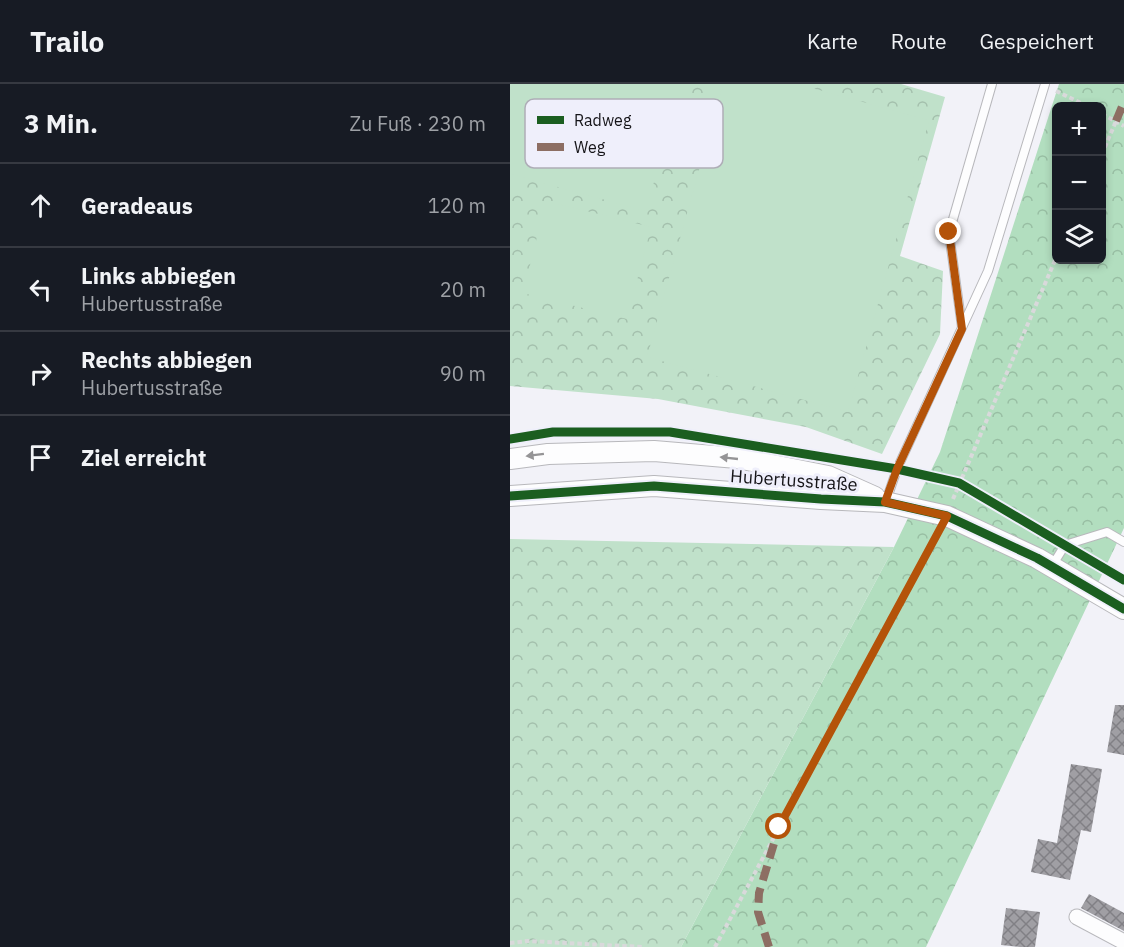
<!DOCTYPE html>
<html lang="de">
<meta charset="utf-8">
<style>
body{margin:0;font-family:"IBM Plex Sans",sans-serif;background:#20242c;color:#f1f3f6}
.controls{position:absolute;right:18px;top:18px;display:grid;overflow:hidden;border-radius:9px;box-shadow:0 3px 9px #0003}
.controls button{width:54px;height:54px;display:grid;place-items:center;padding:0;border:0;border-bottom:2px solid #363941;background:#171b24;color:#f1f3f6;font:30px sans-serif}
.stop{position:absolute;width:18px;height:18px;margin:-14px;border:4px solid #b45309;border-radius:50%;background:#fff}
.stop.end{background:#b45309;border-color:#fff;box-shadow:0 2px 6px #0008}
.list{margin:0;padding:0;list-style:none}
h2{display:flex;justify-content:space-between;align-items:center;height:78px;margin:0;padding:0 24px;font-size:26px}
h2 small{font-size:20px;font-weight:400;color:#9ea1a6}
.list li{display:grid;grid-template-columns:39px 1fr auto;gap:18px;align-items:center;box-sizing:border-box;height:84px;padding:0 24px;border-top:2px solid #363941}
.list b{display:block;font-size:22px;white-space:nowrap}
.list p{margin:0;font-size:20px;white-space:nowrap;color:#9ea1a6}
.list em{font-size:20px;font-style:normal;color:#9ea1a6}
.icon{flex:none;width:33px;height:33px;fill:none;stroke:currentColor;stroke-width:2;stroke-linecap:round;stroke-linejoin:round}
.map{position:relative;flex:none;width:614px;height:863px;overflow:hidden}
header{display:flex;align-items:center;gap:36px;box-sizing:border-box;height:84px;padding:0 30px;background:#171b24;border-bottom:2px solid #363941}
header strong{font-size:28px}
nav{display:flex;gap:33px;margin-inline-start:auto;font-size:21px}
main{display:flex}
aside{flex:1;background:#171b24}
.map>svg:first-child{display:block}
.forest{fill:url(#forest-crowns);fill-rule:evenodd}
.park{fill:url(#park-crowns)}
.pitch{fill:#c0e1ca}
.building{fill:url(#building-cross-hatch)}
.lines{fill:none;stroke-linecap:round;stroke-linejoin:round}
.service-casing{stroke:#b8b8bc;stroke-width:10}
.minor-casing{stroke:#b8b8bc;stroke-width:17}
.tertiary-casing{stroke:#b8b8bc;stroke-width:22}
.path{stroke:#d9d9db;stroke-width:4;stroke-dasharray:4.5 3;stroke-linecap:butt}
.service{stroke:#fdfdfe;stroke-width:8}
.minor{stroke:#fdfdfe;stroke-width:15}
.tertiary{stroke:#fdfdfe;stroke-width:20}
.quiet{stroke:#8d6e63;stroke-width:8;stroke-dasharray:15 8;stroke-linecap:butt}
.cycleway-casing{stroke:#efeffb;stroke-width:13}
.cycleway{stroke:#1b5e20;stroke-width:9}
.oneway{fill:#959496}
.route{stroke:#b45309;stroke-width:8}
.labels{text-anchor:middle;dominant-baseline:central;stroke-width:6;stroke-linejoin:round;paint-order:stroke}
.street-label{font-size:18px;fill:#151418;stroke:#efeffb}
.key{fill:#efeffb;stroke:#aeadb7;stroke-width:1.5}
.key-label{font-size:16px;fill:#151418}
</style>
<header>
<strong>Trailo</strong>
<nav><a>Karte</a><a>Route</a><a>Gespeichert</a></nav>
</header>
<main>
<aside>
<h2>3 Min.<small>Zu Fuß · 230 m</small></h2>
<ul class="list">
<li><svg class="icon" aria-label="ahead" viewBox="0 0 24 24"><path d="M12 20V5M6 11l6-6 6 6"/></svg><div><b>Geradeaus</b></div><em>120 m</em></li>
<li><svg class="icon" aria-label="left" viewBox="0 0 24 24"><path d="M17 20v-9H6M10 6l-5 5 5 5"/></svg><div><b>Links abbiegen</b><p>Hubertusstraße</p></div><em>20 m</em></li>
<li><svg class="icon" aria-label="right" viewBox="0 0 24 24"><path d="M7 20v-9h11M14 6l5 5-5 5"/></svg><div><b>Rechts abbiegen</b><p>Hubertusstraße</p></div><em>90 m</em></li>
<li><svg class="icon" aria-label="arrive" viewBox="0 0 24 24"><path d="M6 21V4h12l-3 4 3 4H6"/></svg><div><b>Ziel erreicht</b></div></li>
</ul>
</aside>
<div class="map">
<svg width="614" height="863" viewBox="0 0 614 863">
<defs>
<pattern id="forest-crowns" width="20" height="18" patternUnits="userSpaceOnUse" patternTransform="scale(1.5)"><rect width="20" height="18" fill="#b2debf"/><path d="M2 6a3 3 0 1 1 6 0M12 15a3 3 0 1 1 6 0" fill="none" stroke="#98bea3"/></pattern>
<pattern id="park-crowns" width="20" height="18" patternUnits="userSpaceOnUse" patternTransform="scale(1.5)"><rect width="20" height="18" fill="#c0e1ca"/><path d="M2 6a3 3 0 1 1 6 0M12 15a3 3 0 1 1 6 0" fill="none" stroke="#a4c0ad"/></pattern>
<pattern id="building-cross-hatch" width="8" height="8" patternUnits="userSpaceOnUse" patternTransform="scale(1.5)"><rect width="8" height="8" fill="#a09fa4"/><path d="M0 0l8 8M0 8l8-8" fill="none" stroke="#818085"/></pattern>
</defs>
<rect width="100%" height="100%" fill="#f2f2f8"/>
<path class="forest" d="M 549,0 L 614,0 L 614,444 L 416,863 L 171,863 L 384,463 L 430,368 ZM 546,22 L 592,22 L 592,176 L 546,176 Z"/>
<g class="park">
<polygon points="0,0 391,0 435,13 390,172 433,187 430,250 372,370 296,343 148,315 0,302"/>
<polygon points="0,455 384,463 171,863 0,863"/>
</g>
<g class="pitch">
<polygon points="0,0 171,0 136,127 0,90"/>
<polygon points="213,0 287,0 419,36 338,328 137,273"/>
<polygon points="36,117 141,143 117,235 13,209"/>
</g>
<g class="building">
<polygon points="605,621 614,621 614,671 597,668"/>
<polygon points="561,680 592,685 581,748 571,746 560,796 521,788 528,755 547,759"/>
<polygon points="579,810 614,829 614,847 571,824"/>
<polygon points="496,824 530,828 525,863 510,863 491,861"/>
</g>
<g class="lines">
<g class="service-casing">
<g id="service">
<polyline points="452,243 439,149 482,0"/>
<polyline points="376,417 387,385 478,187 535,0"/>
<polyline points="542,482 555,461 597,448 614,458"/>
</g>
</g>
<g class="minor-casing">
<polyline id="minor" points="567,833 614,858"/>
</g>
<g class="tertiary-casing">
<g id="tertiary">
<polyline points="0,375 38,370 144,367 227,374 318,392 365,413"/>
<polyline points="0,412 144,402 311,415 375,418 437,432 527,474 614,525"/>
</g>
</g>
<g class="path">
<polyline points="546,7 577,22"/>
<polyline points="592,30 614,42"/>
<polyline points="592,70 606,37"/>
<polyline points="443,415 546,174"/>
<polyline points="0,859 18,857 132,863"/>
<polyline points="205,863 427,450"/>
</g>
<use href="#service" class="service"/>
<use href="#minor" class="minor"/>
<use href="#tertiary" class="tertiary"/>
<g class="quiet">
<polyline points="606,37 614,18"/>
<polyline points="259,863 248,828 249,809 269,743"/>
</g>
<g class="cycleway-casing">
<g id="cycleway">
<polyline points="0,355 43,348 160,348 387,385 449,399 614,496"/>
<polyline points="0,412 144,402 311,415 375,418 437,432 527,474 614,525"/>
</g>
</g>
<use href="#cycleway" class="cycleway"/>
</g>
<defs><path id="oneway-solid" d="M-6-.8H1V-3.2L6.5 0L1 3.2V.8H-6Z" transform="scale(1.5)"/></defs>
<g class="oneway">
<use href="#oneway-solid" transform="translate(25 371) rotate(173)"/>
<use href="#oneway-solid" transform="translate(219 374) rotate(-174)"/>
</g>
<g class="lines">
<polyline class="route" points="269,743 437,432 375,418 387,385 452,245 439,148"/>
</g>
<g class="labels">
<g class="street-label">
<text transform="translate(284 396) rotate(4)">Hubertusstraße</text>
</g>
</g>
<rect x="15" y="15" width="198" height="69" rx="9" class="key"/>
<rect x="27" y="32" width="27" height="8" fill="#1b5e20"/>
<rect x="27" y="59" width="27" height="8" fill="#8d6e63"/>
<g class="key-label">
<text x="64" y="42">Radweg</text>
<text x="64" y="69">Weg</text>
</g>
</svg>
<div class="controls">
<button>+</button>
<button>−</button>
<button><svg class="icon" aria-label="layers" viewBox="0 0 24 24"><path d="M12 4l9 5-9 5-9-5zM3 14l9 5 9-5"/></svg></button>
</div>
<div class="stop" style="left:269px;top:743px"></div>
<div class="stop end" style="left:439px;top:148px"></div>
</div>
</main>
